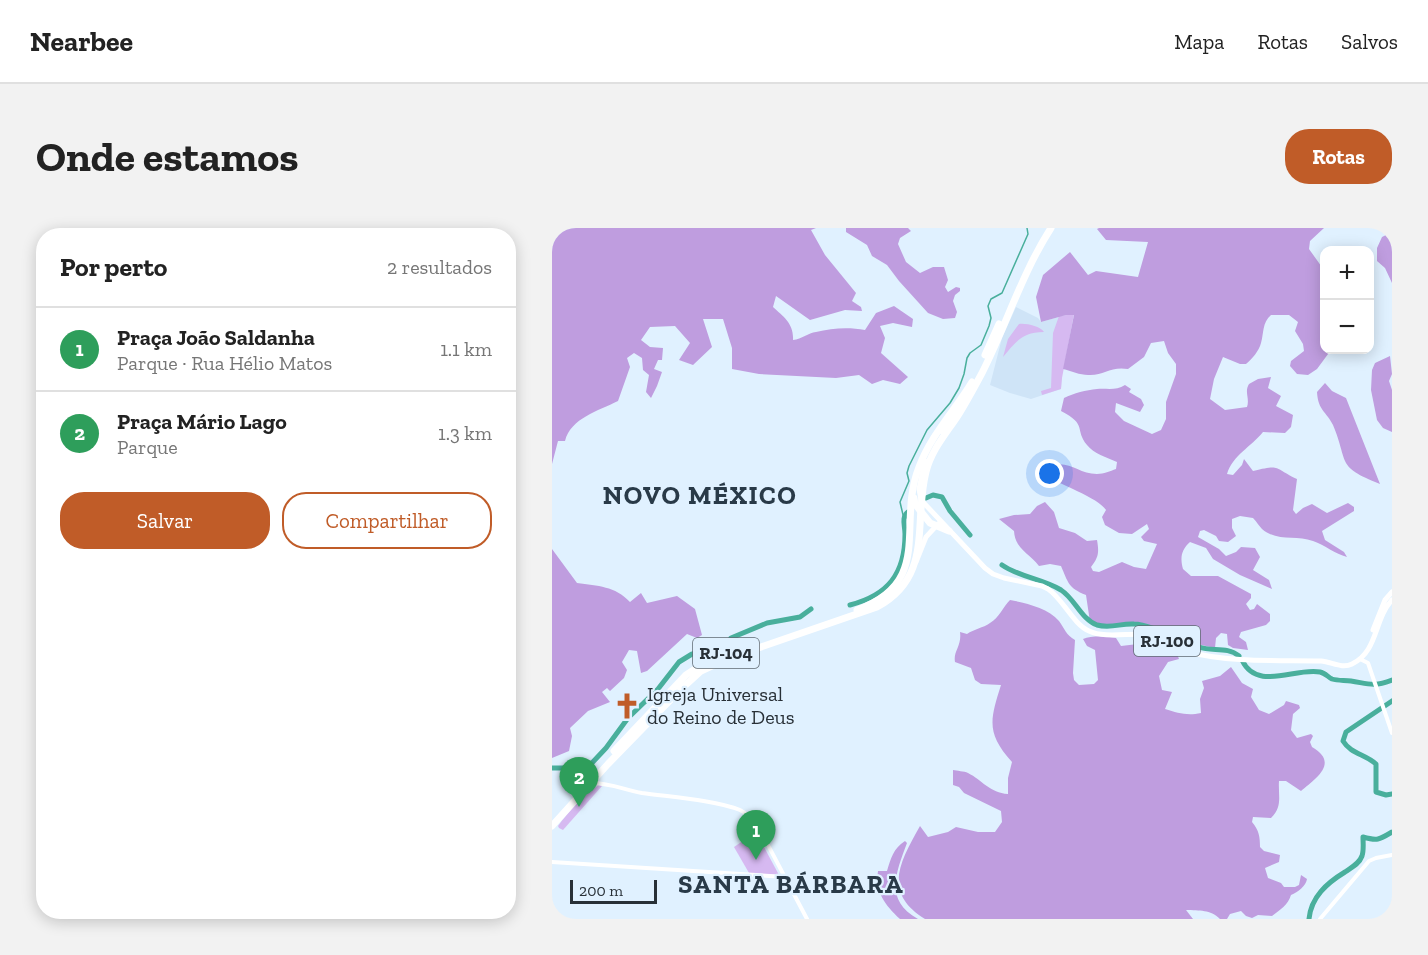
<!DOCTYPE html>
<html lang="pt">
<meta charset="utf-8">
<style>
body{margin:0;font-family:"Zilla Slab",serif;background:#f2f2f2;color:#222}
.controls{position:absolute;right:18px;top:18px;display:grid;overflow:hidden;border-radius:12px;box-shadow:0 3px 15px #0003}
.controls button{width:54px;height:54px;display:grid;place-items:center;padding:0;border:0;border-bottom:2px solid #e0e0e0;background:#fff;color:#222;font:30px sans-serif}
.scale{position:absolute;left:18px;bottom:15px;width:87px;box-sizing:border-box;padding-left:6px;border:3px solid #283037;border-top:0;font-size:16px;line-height:21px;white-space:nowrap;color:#283037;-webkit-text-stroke:4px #e0f1ff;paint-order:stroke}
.you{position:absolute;left:498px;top:246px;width:21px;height:21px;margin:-15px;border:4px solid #fff;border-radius:50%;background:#1a73e8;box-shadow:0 0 0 9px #1a73e833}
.badge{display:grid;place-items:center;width:39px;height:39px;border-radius:50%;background:#c05c28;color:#fff;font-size:20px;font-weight:700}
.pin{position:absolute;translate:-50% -50px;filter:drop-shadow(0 2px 3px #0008)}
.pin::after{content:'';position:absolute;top:32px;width:21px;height:18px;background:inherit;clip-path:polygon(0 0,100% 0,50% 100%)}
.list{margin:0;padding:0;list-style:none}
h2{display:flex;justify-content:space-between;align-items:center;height:78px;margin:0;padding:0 24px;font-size:26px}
h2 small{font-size:20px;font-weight:400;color:#767676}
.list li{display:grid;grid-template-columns:39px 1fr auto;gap:18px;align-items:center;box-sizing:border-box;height:84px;padding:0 24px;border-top:2px solid #e0e0e0}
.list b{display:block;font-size:22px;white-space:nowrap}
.list p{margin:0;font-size:20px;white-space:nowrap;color:#767676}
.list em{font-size:20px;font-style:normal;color:#767676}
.actions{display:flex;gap:12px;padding:18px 24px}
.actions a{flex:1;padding:14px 0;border:2px solid #c05c28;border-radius:24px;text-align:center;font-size:21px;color:#c05c28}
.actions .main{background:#c05c28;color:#fff}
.map{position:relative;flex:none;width:840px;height:691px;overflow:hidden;border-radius:24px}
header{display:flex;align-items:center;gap:36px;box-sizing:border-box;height:84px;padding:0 30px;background:#fff;border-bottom:2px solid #e0e0e0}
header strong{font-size:28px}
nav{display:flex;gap:33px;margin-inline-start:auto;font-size:21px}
.intro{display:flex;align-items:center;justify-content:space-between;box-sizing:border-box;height:144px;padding:0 36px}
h1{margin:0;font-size:42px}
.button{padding:15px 27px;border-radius:24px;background:#c05c28;color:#fff;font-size:21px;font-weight:700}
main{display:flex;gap:36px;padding:0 36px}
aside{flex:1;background:#fff;border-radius:24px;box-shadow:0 3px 15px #0003}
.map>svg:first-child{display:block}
.built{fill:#cfe4f7}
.green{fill:#d6b9f1}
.forest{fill:#bf9ddf}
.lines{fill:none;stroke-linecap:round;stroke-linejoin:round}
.stream{stroke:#49af9c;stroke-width:1.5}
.river{stroke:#49af9c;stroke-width:5}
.minor{stroke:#fff;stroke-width:4}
.major{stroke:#fff;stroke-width:5}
.highway{stroke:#fff;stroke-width:7}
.labels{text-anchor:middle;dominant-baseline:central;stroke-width:4.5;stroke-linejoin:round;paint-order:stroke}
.shield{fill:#e0f1ff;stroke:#5f6a73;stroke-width:1.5}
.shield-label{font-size:18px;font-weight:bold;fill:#283037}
.poi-label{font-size:20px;fill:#283037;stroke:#e0f1ff;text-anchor:start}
.district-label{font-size:26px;font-weight:bold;letter-spacing:1.5px;fill:#293a48;stroke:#e0f1ff}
</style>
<header>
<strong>Nearbee</strong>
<nav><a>Mapa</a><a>Rotas</a><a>Salvos</a></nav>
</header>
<div class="intro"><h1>Onde estamos</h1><a class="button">Rotas</a></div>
<main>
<aside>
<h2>Por perto<small>2 resultados</small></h2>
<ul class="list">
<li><span class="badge" style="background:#2e9e5b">1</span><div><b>Praça João Saldanha</b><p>Parque · Rua Hélio Matos</p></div><em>1.1 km</em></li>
<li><span class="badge" style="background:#2e9e5b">2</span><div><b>Praça Mário Lago</b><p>Parque</p></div><em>1.3 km</em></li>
</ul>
<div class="actions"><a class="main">Salvar</a><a>Compartilhar</a></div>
</aside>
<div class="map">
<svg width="840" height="691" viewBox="0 0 840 691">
<rect width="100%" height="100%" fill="#e0f1ff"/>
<polygon class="built" points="464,79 486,90 489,94 514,87 509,161 479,171 458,165 438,157 450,110"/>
<g class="green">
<polygon points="522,86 510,150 509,161 490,167 489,163 499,160 501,105 507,88"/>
<path d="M 467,96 C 474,95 488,98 492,104 C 470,104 464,114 451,129 L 456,111 Z"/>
<path d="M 47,557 L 50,558 L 11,602 L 7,600 L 6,598 C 17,583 31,567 47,557 Z"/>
<polygon points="204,604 227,647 197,645 182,619"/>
</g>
<g class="forest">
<path d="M 0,0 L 264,0 L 259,2 L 273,27 L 304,65 L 300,73 L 309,79 L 310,83 L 293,82 L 258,92 L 224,68 L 221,79 C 232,89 242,96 241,112 C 250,111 256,105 264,104 C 280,100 297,99 313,102 L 324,85 L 342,78 L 361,91 L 360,99 L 341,95 L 328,98 L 333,110 L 329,125 L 356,149 L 348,156 L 331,152 L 320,156 L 307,147 L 284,150 L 207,146 L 180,141 L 180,120 L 171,91 L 151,91 L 160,119 L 141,137 L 127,132 L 138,115 L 123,98 L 98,99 L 89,112 L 98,119 L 111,120 L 110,132 L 106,132 L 102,141 L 110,144 L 105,158 L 99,170 L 94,164 L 97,147 L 91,142 L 90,130 L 82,125 L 75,130 L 78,139 L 66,173 C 46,183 19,190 13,213 L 6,213 L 0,236 Z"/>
<polygon points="294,0 356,0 359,3 348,10 346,16 354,34 368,45 381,39 392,39 396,52 393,59 396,64 404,59 408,60 408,63 403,67 401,73 405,84 403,90 391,91 376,85 347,53 335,37 320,28 315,17 294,4"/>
<path d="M 547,0 L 772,0 L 758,13 L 757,21 L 772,42 L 772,122 L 779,122 L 765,141 L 756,147 L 745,146 L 738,138 L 739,133 L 752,123 L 751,116 L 743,103 L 746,94 L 737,87 L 719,87 C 710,95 712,104 709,115 C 707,123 700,131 694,136 L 688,136 L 671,129 L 662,151 L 658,171 L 673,182 L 695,179 C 698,170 692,164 697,156 L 706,151 L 719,149 L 716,160 L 729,168 L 724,178 L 741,187 L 739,199 L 733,205 L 711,204 C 699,219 681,227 675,246 L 681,247 L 690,237 L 692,231 L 701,243 C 730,236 721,240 745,251 L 741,282 L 744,286 L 751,280 L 760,276 L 775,285 L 796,275 L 802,279 L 802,283 L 770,303 L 773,312 L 792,324 L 795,329 C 783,326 773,317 761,313 C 744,307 725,314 710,301 C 707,298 705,294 701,290 L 688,288 L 680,291 L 680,300 L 684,308 L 676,314 L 667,313 L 664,308 L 652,302 L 648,303 L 646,309 L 667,321 L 674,328 L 684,324 L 689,319 L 703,320 L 708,329 L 701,342 L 717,352 L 720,361 L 688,347 L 661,331 L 654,320 L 638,314 C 629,322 628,330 631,341 L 639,348 L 666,348 L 699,366 L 699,370 L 694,376 L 698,382 L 702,381 L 705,376 L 718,386 L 718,393 L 714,397 L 689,404 L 687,409 L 694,414 L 696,422 L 681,420 L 676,417 L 675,406 L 669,405 L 664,410 L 663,420 L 645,416 L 640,409 L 631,405 L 621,407 L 587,395 L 560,399 L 538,394 L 534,367 C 516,360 516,354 509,338 L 498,336 L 487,338 C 477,325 463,321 462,303 L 447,291 L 462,287 L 478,286 L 485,278 L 493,274 L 502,284 L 507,300 L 523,305 L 535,313 L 545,312 C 547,324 547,329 539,339 L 541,343 L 547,344 L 570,334 L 582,339 L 594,341 L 605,316 L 592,313 L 589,309 L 597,301 L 595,296 L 580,306 L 567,305 L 553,297 L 550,289 L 554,282 C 547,270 505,255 490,246 L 492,241 C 515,228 524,246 545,246 C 552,246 558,243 564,241 L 565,234 C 554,229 542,226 535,217 C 522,201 536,197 509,183 L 512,170 C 522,165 534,162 545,161 C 555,160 564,163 573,157 L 579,161 L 577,164 L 589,171 L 592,177 L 588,184 L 564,175 L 563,184 L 572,193 L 600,206 L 609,202 L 614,191 L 614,174 L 624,146 L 624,136 L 616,125 L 612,113 L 599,115 L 592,129 L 576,141 C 558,138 552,148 536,147 C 528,147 519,143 511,141 L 522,87 L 514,87 L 489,94 L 484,69 L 491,47 L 518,24 L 536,47 L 544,43 L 586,49 L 596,14 L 554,12 L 545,1 Z"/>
<polygon points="840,4 840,55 833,40 825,33 825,20 830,9"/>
<polygon points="838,128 840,146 837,153 840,162 840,204 831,200 825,192 819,162 820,142 823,135"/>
<path d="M 773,155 L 780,163 L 794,170 L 828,256 C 783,238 797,235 781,197 C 775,184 766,183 765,164 Z"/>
<path d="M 0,321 L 25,355 C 46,358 63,358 78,374 L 89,365 L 95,375 L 125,368 L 143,381 L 150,407 L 145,410 L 135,406 L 95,443 L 89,445 L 85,423 L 77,422 L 70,434 L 75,442 L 72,450 L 58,463 L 55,460 L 50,464 L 58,474 L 36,483 L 18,500 L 20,508 L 17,523 L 0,530 Z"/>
<path d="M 458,372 C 474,375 496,380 507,393 C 513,401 514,407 523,412 L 521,445 L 522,452 L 527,457 L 542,456 L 546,452 L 543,422 L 535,418 L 531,411 C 540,407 554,408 564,410 L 569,418 L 586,416 C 597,425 605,433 618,423 L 625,426 L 627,431 L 616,434 L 607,448 L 610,462 L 620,464 L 613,481 C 626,485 635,488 649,485 L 648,471 L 652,460 L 650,453 L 668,448 L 679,439 L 690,455 L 701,461 L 699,469 L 707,482 L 717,486 L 732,477 L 734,473 L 747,477 L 748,480 L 741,486 L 739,502 L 745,510 L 759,506 L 761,508 L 758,514 L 760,519 C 788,535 763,551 749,563 L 734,553 L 727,553 C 726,568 731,578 719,590 L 701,589 L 700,594 C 707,602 708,609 708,619 L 712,623 L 728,627 L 727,634 L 713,640 L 716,650 L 729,655 L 732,659 L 743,659 L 747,657 L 749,647 L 755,651 C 754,658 746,664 739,667 C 736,677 728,682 720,688 L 706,687 L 700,690 L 694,688 L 689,683 L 678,686 L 675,691 L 668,691 C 658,681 648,683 634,682 L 641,691 L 373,691 C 330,664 348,634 368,598 L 376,609 L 396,604 L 404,599 L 426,604 L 443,604 L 450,594 L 449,583 L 412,565 L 407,559 L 401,557 L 401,542 C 405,543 412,543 416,545 C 430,552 438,565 456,566 L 456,550 L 460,534 C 434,505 438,492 449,457 L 429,456 L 423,452 L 419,440 L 403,434 C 401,423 410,418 408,404 L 415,406 C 422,401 431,400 438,395 C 447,390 451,379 458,372 Z"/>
<path d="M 353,613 L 355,615 C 344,645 332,672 366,691 L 348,691 C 333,677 323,664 326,643 L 335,643 C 339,630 341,621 353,613 Z"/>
</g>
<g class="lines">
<polyline class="stream" points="352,291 348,274 357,253 355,245 357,238 375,202 398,175 407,160 412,146 415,130 418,125 429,117 437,98 439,90 436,78 439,71 450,65 476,6 475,0"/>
<g class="river">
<polyline points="374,270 381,267 390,269 398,283 418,307"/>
<path d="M 450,337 C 467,349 491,351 509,362 C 523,371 529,391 545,397 C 559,401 569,395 582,396 C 598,396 631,414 647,419 C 660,424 675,418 687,428"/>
<path d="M 298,377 C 336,367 353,346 353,306 C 353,297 349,290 356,284"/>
<polyline points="179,410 215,395 248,389 259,381"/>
<path d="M 690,432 C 705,464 743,439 768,444 C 773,445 776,449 780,451 C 786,453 793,452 799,453 C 818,456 821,459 840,452"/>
<path d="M 840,473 L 794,504 L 791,513 C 799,526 813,526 824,536 L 824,564 L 834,567 L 840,566"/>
<polyline points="34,538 39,536 54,520 76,490 106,461 127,434 140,426 172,414"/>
<polyline points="0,540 24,540"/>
<path d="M 757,691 C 759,669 775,655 793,644 C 800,639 807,636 810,628 C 812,622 811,615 811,609 C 825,613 827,612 840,604"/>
</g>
<g class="minor">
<polyline points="808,431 816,435 840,505"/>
<path d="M 40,555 C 58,555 73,562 90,565 C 118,569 163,572 188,582 C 197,586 202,594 208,602 L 255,691"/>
<polyline points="0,634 234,649"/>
<polyline points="768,691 817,633 824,630 840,627"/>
</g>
<g class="major">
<polyline points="390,204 407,180"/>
<path d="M 373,233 L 367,261 L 369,272 L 433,340 L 441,346 L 452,350 L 490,358 L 496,361 C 511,371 521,396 537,403 C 553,411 581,404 600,407 C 614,409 624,420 637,424 C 678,435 728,432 769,433 C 780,434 790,441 800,436 C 826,424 822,391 840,372"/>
<polyline points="364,334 374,309 386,296"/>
<polyline points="821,402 833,372 840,364"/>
</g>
<g class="highway">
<polyline points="433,127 447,96"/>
<polyline points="362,270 363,276 378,295 397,303"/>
<path d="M 305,382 C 383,353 344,297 367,239 C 379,207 403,182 420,154"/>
<polyline points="62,523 134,447 157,432 203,416"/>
<path d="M 0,598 L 56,536 L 126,464 L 149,443 L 177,430 L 325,379 C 382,348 361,295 374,244 C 379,223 393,207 405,189 C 414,175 422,160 430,145 C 454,98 470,45 499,0"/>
</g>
</g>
<defs>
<g id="church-bare" transform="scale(2.07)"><path d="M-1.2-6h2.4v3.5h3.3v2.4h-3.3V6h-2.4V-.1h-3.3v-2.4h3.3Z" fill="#c05c28" stroke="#e0f1ff" stroke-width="2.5" paint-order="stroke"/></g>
</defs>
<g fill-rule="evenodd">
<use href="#church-bare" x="75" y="478"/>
</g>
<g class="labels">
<g class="shield">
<rect x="582" y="398" width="66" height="30" rx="4.5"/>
<rect x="141" y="410" width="66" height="30" rx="4.5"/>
</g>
<g class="shield-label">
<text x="615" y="413">RJ-100</text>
<text x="174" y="425">RJ-104</text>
</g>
<g class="poi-label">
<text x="95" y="466">Igreja Universal<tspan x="95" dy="23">do Reino de Deus</tspan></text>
</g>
<g class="district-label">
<text x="148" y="267">NOVO MÉXICO</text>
<text x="239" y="656">SANTA BÁRBARA</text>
</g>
</g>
</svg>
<div class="controls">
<button>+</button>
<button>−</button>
</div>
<div class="scale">200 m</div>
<div class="you"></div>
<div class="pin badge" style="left:204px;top:632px;background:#2e9e5b">1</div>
<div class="pin badge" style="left:27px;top:579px;background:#2e9e5b">2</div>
</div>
</main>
